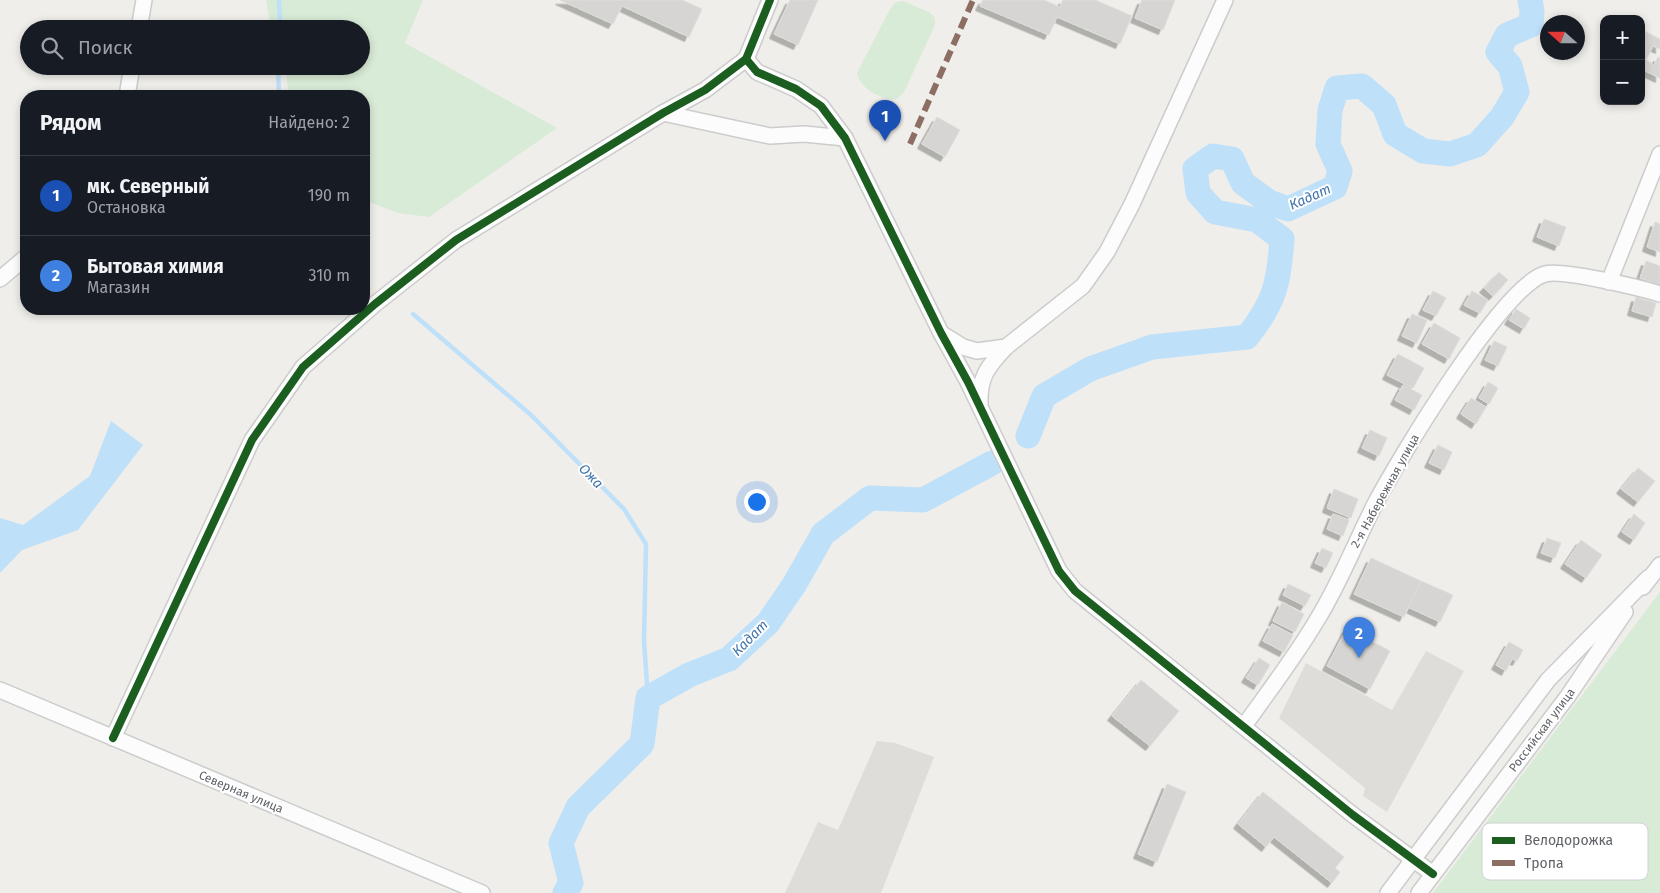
<!DOCTYPE html>
<html lang="ru">
<meta charset="utf-8">
<style>
body{margin:0;font-family:"Fira Sans",sans-serif;background:#242831;color:#f1f3f6}
.controls{position:absolute;right:15px;top:15px;display:grid;overflow:hidden;border-radius:10px;box-shadow:0 2px 8px #0003}
.controls button{width:45px;height:45px;display:grid;place-items:center;padding:0;border:0;border-bottom:1px solid #363941;background:#171b24;color:#f1f3f6;font:25px sans-serif}
.compass{position:absolute;left:1540px;top:15px;width:45px;height:45px;border-radius:50%;background:#171b24;box-shadow:0 2px 8px #0003;rotate:291deg}
.you{position:absolute;left:756px;top:501px;width:18px;height:18px;margin:-12px;border:4px solid #fff;border-radius:50%;background:#1a73e8;box-shadow:0 0 0 8px #1a73e833}
.badge{display:grid;place-items:center;width:32px;height:32px;border-radius:50%;background:#2563eb;color:#fff;font-size:16px;font-weight:700}
.pin{position:absolute;translate:-50% -41px;filter:drop-shadow(0 1px 2px #0008)}
.pin::after{content:'';position:absolute;top:26px;width:18px;height:15px;background:inherit;clip-path:polygon(0 0,100% 0,50% 100%)}
.list{margin:0;padding:0;list-style:none}
h2{display:flex;justify-content:space-between;align-items:center;height:65px;margin:0;padding:0 20px;font-size:21px}
h2 small{font-size:16px;font-weight:400;color:#9ea1a6}
.list li{display:grid;grid-template-columns:32px 1fr auto;gap:15px;align-items:center;box-sizing:border-box;height:80px;padding:0 20px;border-top:1px solid #363941}
.list b{display:block;font-size:19px;white-space:nowrap}
.list p{margin:0;font-size:16px;white-space:nowrap;color:#9ea1a6}
.list em{font-size:16px;font-style:normal;color:#9ea1a6}
.icon{flex:none;width:28px;height:28px;fill:none;stroke:currentColor;stroke-width:2;stroke-linecap:round;stroke-linejoin:round}
.map{position:relative;flex:none;width:1660px;height:893px;overflow:hidden}
.search{position:absolute;background:#171b24;box-shadow:0 2px 8px #0003;left:20px;top:20px;width:350px;height:55px;display:flex;align-items:center;gap:12px;box-sizing:border-box;padding:0 18px;border-radius:28px;color:#9ea1a6;font-size:19px}
.panel{position:absolute;background:#171b24;box-shadow:0 2px 8px #0003;left:20px;top:90px;width:350px;height:225px;border-radius:20px}
.map>svg:first-child{display:block}
.industrial{fill:#dfddda}
.green{fill:#d8ebd6}
.water{fill:#bfe0f9}
.lines{fill:none;stroke-linecap:round;stroke-linejoin:round}
.stream{stroke:#bfe0f9;stroke-width:4.5}
.river{stroke:#bfe0f9;stroke-width:25}
.building{fill:#d6d5d3;stroke:#deddd9;filter:url(#shadow)}
.minor-casing{stroke:#cbcccc;stroke-width:18}
.minor{stroke:#fdfcfc;stroke-width:15}
.quiet{stroke:#8d6e63;stroke-width:6;stroke-dasharray:12 6;stroke-linecap:butt}
.cycleway-casing{stroke:#fff;stroke-width:11}
.cycleway{stroke:#1b5e20;stroke-width:8}
.labels{text-anchor:middle;dominant-baseline:central;stroke-width:4;stroke-linejoin:round;paint-order:stroke}
.street-label{font-size:12px;fill:#5f6368;stroke:#fff}
.water-label{font-size:14px;font-style:italic;fill:#4174aa;stroke:#fff}
.key{fill:#fff;stroke:#cfd0d2;stroke-width:1}
.key-label{font-size:14px;fill:#5f6368}
</style>
<div class="map">
<svg width="1660" height="893" viewBox="0 0 1660 893">
<defs>
<filter id="shadow"><feDropShadow dx="-4.5" dy="4.5" stdDeviation="0" flood-color="#0004"/></filter>
</defs>
<rect width="100%" height="100%" fill="#efeeea"/>
<g class="industrial">
<polygon points="1426,651 1464,671 1387,812 1363,796 1365,788 1279,718 1306,663 1392,710"/>
<polygon points="877,741 895,743 934,757 881,893 785,893 818,822 838,830"/>
</g>
<g class="green">
<polygon points="266,0 423,0 405,43 557,128 429,217 398,213 364,200 364,96 289,96 285,66 361,66 361,29 271,29"/>
<path d="M 903,1 L 929,12 L 935,18 L 935,25 L 904,92 L 897,99 C 881,100 860,89 857,73 L 890,9 L 896,2 Z"/>
<polygon points="1660,592 1660,893 1433,893"/>
</g>
<polygon class="water" points="111,421 143,445 78,530 22,550 0,573 0,518 23,525 90,476"/>
<g class="lines">
<g class="stream">
<polyline points="279,0 280,29"/>
<polyline points="278,66 279,96"/>
<polyline points="413,314 531,415 624,509 646,544 644,641 648,698"/>
</g>
<g class="river">
<path d="M 1028,436 L 1044,396 L 1090,369 L 1152,347 L 1247,337 C 1275,302 1279,283 1282,239 L 1257,220 L 1215,212 L 1198,193 L 1195,169 L 1213,156 L 1232,159 L 1243,183 L 1269,202 L 1288,209 L 1335,187 L 1340,171 L 1328,144 L 1330,110 L 1337,88 L 1362,86 L 1384,105 L 1395,134 L 1423,151 L 1450,154 L 1477,145 L 1502,117 L 1517,92 L 1510,66 L 1498,52 L 1507,35 L 1531,25 L 1532,11 L 1530,0"/>
<polyline points="565,893 571,883 561,843 578,807 642,744 648,698 689,675 729,659 768,623 794,585 823,534 870,498 923,500 992,463"/>
</g>
</g>
<g class="building">
<polygon points="560,0 682,0 702,9 689,37 622,6 613,24"/>
<polygon points="790,0 818,0 798,45 774,34"/>
<polygon points="983,0 1044,0 1060,7 1063,0 1095,0 1132,16 1120,44 1057,17 1049,35 980,6"/>
<polygon points="1142,0 1175,0 1163,30 1135,18"/>
<polygon points="1644,31 1660,39 1660,49 1653,46 1646,60 1654,65 1658,57 1660,58 1660,78 1641,69 1641,38"/>
<polygon points="937,117 960,130 945,157 922,144"/>
<polygon points="1544,219 1566,227 1559,246 1537,237"/>
<polygon points="1655,222 1660,224 1660,252 1647,247"/>
<polygon points="1646,261 1660,266 1660,285 1640,278"/>
<polygon points="1499,272 1508,280 1493,296 1484,288"/>
<polygon points="1433,291 1446,298 1436,316 1423,310"/>
<polygon points="1472,291 1488,300 1480,313 1464,305"/>
<polygon points="1636,297 1656,303 1652,317 1632,311"/>
<polygon points="1516,309 1530,318 1524,329 1509,320"/>
<polygon points="1412,314 1427,320 1417,343 1402,336"/>
<polygon points="1434,323 1460,338 1449,359 1422,344"/>
<polygon points="1494,341 1507,347 1498,366 1485,360"/>
<polygon points="1398,354 1424,368 1413,388 1387,375"/>
<polygon points="1488,382 1498,388 1489,404 1479,398"/>
<polygon points="1403,385 1422,395 1414,410 1395,400"/>
<polygon points="1471,398 1486,407 1476,424 1461,414"/>
<polygon points="1370,430 1387,438 1379,456 1362,448"/>
<polygon points="1438,445 1452,452 1444,470 1429,463"/>
<polygon points="1638,468 1655,481 1638,502 1621,489"/>
<polygon points="1334,489 1358,499 1351,518 1327,508"/>
<polygon points="1333,514 1349,520 1343,536 1327,529"/>
<polygon points="1634,514 1645,523 1634,540 1622,532"/>
<polygon points="1547,538 1561,543 1555,558 1541,553"/>
<polygon points="1581,540 1602,555 1586,578 1565,564"/>
<polygon points="1322,548 1333,553 1326,568 1315,563"/>
<polygon points="1371,558 1421,581 1404,617 1354,594"/>
<polygon points="1421,581 1453,595 1440,622 1408,607"/>
<polygon points="1288,584 1311,595 1305,606 1283,595"/>
<polygon points="1282,602 1304,614 1295,632 1273,621"/>
<polygon points="1272,624 1293,635 1284,652 1263,641"/>
<polygon points="1347,628 1390,651 1370,689 1327,666"/>
<polygon points="1509,642 1523,650 1517,661 1512,659 1506,671 1496,665"/>
<polygon points="1259,658 1270,665 1258,685 1246,678"/>
<polygon points="1141,680 1179,711 1150,746 1112,716"/>
<polygon points="1167,784 1186,792 1157,862 1138,854"/>
<polygon points="1263,792 1344,857 1335,868 1340,872 1332,883 1274,837 1266,847 1238,824"/>
</g>
<g class="lines">
<g class="minor-casing">
<g id="minor">
<polyline points="139,29 144,0"/>
<polyline points="746,59 757,72 796,89 821,106 845,138 941,333 968,382 1059,571 1075,591 1353,815 1433,874"/>
<polyline points="127,96 132,66"/>
<polyline points="663,113 770,136 804,134 845,138"/>
<polyline points="0,279 26,257"/>
<polyline points="1609,282 1660,154"/>
<polyline points="942,334 963,347 977,351 1006,347 1083,286 1107,252 1132,204 1225,0"/>
<path d="M 980,404 C 979,377 988,366 1006,347"/>
<polyline points="1643,587 1660,565"/>
<polyline points="0,690 482,893"/>
<path d="M 1244,726 C 1269,691 1295,657 1317,620 C 1340,583 1356,541 1376,502 C 1399,459 1503,285 1545,274 C 1562,269 1641,288 1660,294"/>
<polyline points="113,738 252,440 303,367 375,304 456,240 663,113 705,90 746,59 770,0"/>
<polyline points="1388,893 1548,680 1648,578"/>
<polyline points="1419,893 1568,696 1625,612"/>
</g>
</g>
<use href="#minor" class="minor"/>
<polyline class="quiet" points="910,144 973,0"/>
<g class="cycleway-casing">
<g id="cycleway">
<polyline points="746,59 757,72 796,89 821,106 845,138 941,333 968,382 1059,571 1075,591 1353,815 1433,874"/>
<polyline points="113,738 252,440 303,367 375,304 456,240 663,113 705,90 746,59 770,0"/>
</g>
</g>
<use href="#cycleway" class="cycleway"/>
</g>
<g class="labels">
<g class="street-label">
<text transform="translate(1385 491) rotate(-61)">2-я Набережная улица</text>
<text transform="translate(1542 730) rotate(-53)">Российская улица</text>
<text transform="translate(241 792) rotate(23)">Северная улица</text>
</g>
<g class="water-label">
<text transform="translate(1310 197) rotate(-24)">Кадат</text>
<text transform="translate(591 476) rotate(46)">Ожа</text>
<text transform="translate(750 638) rotate(-45)">Кадат</text>
</g>
</g>
<rect x="1482" y="823" width="166" height="57" rx="8" class="key"/>
<rect x="1492" y="837" width="23" height="7" fill="#1b5e20"/>
<rect x="1492" y="860" width="23" height="6" fill="#8d6e63"/>
<g class="key-label">
<text x="1524" y="845">Велодорожка</text>
<text x="1524" y="868">Тропа</text>
</g>
</svg>
<div class="controls">
<button>+</button>
<button>−</button>
</div>
<svg class="compass" viewBox="-18 -18 36 36"><path d="M0-13l5 13h-10z" fill="#e53935"/><path d="M0 13l5-13h-10z" fill="#9ea1a6"/></svg>
<div class="you"></div>
<div class="pin badge" style="left:885px;top:141px;background:#1a4fb4">1</div>
<div class="pin badge" style="left:1359px;top:658px;background:#3f7fe0">2</div>
<div class="search"><svg class="icon" aria-label="search" viewBox="0 0 24 24"><circle cx="10" cy="10" r="6"/><path d="M15 15l6 6"/></svg>Поиск</div>
<section class="panel">
<h2>Рядом<small>Найдено: 2</small></h2>
<ul class="list">
<li><span class="badge" style="background:#1a4fb4">1</span><div><b>мк. Северный</b><p>Остановка</p></div><em>190 m</em></li>
<li><span class="badge" style="background:#3f7fe0">2</span><div><b>Бытовая химия</b><p>Магазин</p></div><em>310 m</em></li>
</ul>
</section>
</div>
